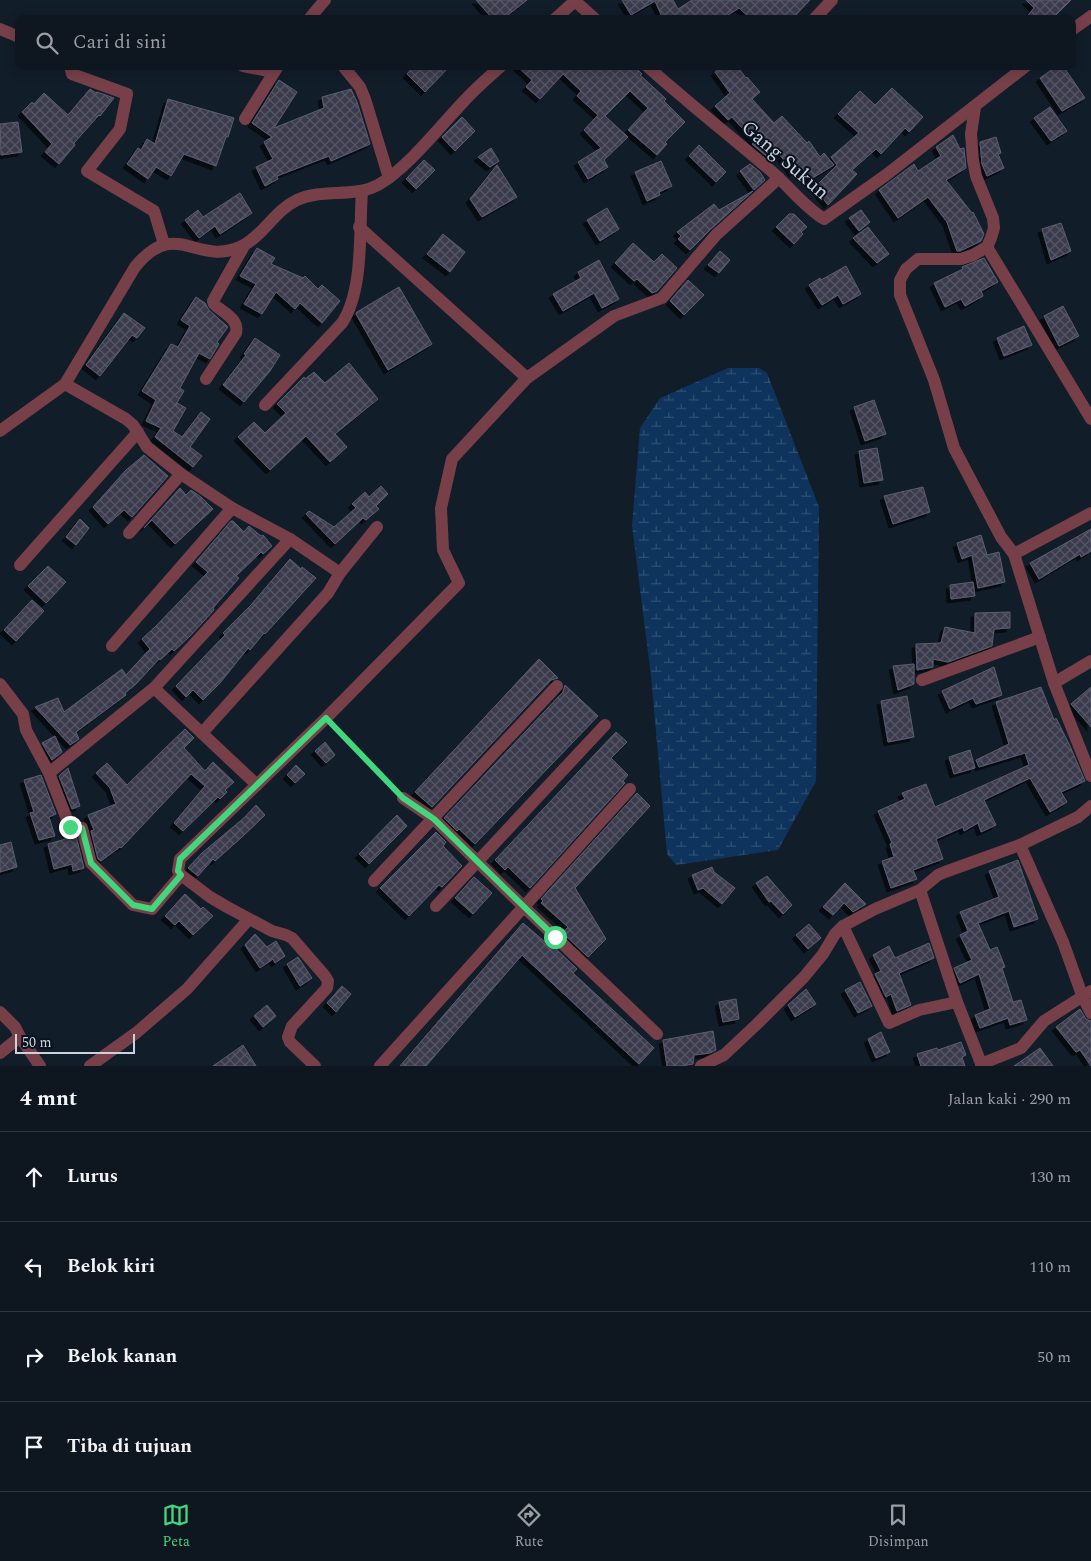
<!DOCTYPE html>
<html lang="id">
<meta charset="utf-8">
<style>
body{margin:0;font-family:Spectral,serif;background:#1c232d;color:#f1f3f6}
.scale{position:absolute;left:15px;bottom:12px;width:120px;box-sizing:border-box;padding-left:5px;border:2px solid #cbd2dc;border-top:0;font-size:14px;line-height:18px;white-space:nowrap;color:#cbd2dc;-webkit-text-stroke:4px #091320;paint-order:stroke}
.stop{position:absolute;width:15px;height:15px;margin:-11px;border:4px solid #42d77c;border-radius:50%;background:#fff}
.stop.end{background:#42d77c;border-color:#fff;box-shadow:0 1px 5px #0008}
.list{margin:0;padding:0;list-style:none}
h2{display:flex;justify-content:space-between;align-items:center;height:65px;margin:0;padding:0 20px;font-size:21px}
h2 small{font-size:16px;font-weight:400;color:#9b9fa5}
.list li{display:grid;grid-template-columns:32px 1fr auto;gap:15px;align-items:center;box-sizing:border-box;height:90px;padding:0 20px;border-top:1px solid #2e353e}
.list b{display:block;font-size:19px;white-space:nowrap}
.list em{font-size:16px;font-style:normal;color:#9b9fa5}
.icon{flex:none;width:28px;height:28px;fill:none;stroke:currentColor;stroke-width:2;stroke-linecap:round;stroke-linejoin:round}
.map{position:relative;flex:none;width:1091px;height:1066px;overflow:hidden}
.search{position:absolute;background:#0e1620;box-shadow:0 2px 12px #0003;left:15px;right:15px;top:15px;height:55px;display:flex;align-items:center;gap:12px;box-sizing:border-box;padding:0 18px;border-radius:10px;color:#9b9fa5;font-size:19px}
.sheet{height:425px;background:#0e1620}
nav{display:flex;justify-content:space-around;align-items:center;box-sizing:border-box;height:70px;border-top:1px solid #2e353e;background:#0e1620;font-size:14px;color:#9b9fa5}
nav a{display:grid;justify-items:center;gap:2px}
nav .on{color:#42d77c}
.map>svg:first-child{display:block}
.wetland{fill:url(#wetland-marsh)}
.building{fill:url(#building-cross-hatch);stroke:#5c5e71;filter:url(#shadow)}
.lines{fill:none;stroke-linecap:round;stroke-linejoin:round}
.path{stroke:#747d88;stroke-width:3;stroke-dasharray:2.5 4;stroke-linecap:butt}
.minor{stroke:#774049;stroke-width:12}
.tertiary{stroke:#774049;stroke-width:12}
.route{stroke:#42d77c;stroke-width:6}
.labels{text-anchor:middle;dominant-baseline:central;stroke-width:4;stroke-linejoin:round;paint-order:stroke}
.street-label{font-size:20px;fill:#cbd2dc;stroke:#091320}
</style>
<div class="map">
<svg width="1091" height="1066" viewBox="0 0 1091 1066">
<defs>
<pattern id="wetland-marsh" width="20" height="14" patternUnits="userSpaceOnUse" patternTransform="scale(1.25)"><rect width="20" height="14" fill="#0e335c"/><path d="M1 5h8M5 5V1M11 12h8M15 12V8" fill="none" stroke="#305073"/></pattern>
<pattern id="building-cross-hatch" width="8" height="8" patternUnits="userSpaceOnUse" patternTransform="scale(1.25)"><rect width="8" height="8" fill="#3a3b4d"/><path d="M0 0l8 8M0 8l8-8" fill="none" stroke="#555666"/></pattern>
<filter id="shadow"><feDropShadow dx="-4" dy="4" stdDeviation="0" flood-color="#0009"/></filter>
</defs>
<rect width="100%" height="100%" fill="#121d2a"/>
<polygon class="wetland" points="728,368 759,368 767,373 819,507 816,781 778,850 676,865 667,854 651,676 632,526 640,428 660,398"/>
<g class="building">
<polygon points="476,0 527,0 503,19 493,19"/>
<polygon points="622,0 673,0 678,9 692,0 810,0 792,19 751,19 739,8 722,19 663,19 655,1 631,15"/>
<polygon points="1026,0 1071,0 1052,19 1025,19 1034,8"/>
<polygon points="414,66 450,66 425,92 407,74"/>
<polygon points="517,66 634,66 642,74 640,75 666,99 664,101 685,122 665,142 667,144 657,155 628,130 648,108 630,91 605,116 628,137 604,160 608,167 588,179 578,162 601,148 584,130 598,115 577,96 581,91 563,74 540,99 526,87 532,80"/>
<polygon points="722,66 737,66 746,78 747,77 760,92 752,99 774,123 782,116 807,143 809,141 820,157 824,153 834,165 811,179 801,167 793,173 778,152 770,159 752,144 755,142 732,117 728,120 715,106 730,93 715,72"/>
<polygon points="1057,66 1063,66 1085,98 1062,111 1040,78"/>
<polygon points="279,80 297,92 274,128 324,108 322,97 351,89 357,102 370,144 331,161 329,156 277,176 278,179 265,186 256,167 273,159 264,142 272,137 252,123"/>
<polygon points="892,88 923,117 909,132 905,128 881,154 876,149 852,170 857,174 828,205 816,189 818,187 817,185 837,165 831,157 859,133 838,114 860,91 875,105"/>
<polygon points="90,89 96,93 97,92 114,98 100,116 99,115 74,143 75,145 59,164 45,152 52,144 22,112 32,102 34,104 44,93 68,115"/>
<polygon points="168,99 234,118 228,137 226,137 216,166 184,154 171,176 156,167 148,179 127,164 138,148 141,150 147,139 155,144"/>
<polygon points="1050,107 1067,131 1051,141 1034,118"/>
<polygon points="462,117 475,131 455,151 442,137"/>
<polygon points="18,122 22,152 1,155 0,124"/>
<polygon points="953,135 960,149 964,148 966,168 946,180 972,213 973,212 984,234 981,241 960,251 957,251 947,222 928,197 898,218 879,190 914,164 918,171 941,156 936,147"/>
<polygon points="996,137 1001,153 998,154 1004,168 987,176 982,164 980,142"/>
<polygon points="699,145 726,172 716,182 689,156"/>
<polygon points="491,148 499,161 490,167 478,157"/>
<polygon points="424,160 435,170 416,189 406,179"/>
<polygon points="661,161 672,186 659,192 660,195 647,201 635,172"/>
<polygon points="750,164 760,172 765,180 754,190 740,171"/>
<polygon points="497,165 517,197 482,217 470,199"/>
<polygon points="753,191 711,229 690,250 678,239 681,236 677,232 714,204 719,210"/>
<polygon points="240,193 252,213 220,234 215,226 199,238 185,220 198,210 203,217"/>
<polygon points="607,208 619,229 600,241 587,220"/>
<polygon points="861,210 870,222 859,231 849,218"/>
<polygon points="789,214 794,214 807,227 801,232 803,234 794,244 776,227"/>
<polygon points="1061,223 1071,251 1051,260 1042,229"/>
<polygon points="868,227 889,254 877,263 853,238"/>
<polygon points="443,234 465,252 450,272 427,254"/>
<polygon points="633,243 654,262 662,254 677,268 657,291 652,293 637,279 634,281 615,263"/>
<polygon points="257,248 275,258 271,264 303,278 305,276 318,289 322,285 340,301 322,323 300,303 295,309 276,292 262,314 244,304 256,284 240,276"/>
<polygon points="720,251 730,260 719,273 708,265"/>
<polygon points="984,258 998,282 981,291 983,296 965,306 961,299 945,307 934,283 963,269 962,267"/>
<polygon points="599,260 619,299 602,308 594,293 563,311 553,294 581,278 578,272"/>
<polygon points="846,266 861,294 843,304 838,295 822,305 809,285 820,278 821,280"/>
<polygon points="688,280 704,295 684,315 670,301"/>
<polygon points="399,287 432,344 388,370 356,314 357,312"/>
<polygon points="196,297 205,303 209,310 228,327 217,342 219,344 210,359 199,353 180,388 184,391 175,406 177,403 186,408 173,431 182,437 201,412 210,419 190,447 202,456 193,467 155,437 161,428 146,421 156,400 142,391 171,344 178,347 190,326 181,320"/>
<polygon points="1063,306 1079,336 1059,346 1044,316"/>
<polygon points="124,313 145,328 137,338 132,335 100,376 86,365"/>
<polygon points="1024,326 1032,345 1004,356 997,338"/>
<polygon points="255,338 280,355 270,371 244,402 223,385 246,355 244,354"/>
<polygon points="349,363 378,399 335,434 347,447 330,462 306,436 270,470 238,437 254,422 265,433 286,413 277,404 304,377 305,379 314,372 325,383"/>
<polygon points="874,400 886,434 865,441 854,407"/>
<polygon points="877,448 883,480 864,483 859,451"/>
<polygon points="144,455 168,476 132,517 124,510 108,524 93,507 126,470"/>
<polygon points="381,486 388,494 376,506 379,509 366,520 363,518 335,544 306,514 309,511 334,527 356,508 352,504 365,492 369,497"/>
<polygon points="923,487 930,512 893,524 884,496"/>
<polygon points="180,488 186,495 191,490 201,497 213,509 175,544 152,520 144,528"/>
<polygon points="80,519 89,528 76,545 66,537"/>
<polygon points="231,521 233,521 244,532 249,526 250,527 261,536 263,535 272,546 263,554 261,552 236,576 239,578 213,608 214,610 190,636 174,651 172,649 160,660 159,659 136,684 125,693 126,695 76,732 79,739 70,745 35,707 58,698 64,712 122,669 126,675 150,649 142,639 156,626 208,572 196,562"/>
<polygon points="1091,529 1091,551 1081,557 1080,554 1039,579 1030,563"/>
<polygon points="981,535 987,555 999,552 1005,582 978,588 972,555 962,559 957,543"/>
<polygon points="290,559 301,569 302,567 316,578 265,634 264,633 250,650 248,648 220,683 203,700 193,690 186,697 176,686 225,635 223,633 251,605"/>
<polygon points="48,566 66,582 46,603 28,586"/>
<polygon points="973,582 975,596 951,599 950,585"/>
<polygon points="32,600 44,611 16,641 4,630"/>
<polygon points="1010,612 1010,628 994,629 992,646 948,662 933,659 933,667 917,670 916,644 941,643 945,627 975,633 975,613"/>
<polygon points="539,659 558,678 551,680 432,807 415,792"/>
<polygon points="914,664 914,684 898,690 893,666"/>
<polygon points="994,667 1002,695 976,704 973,698 950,709 942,691"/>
<polygon points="565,685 598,716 475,844 459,829 457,831 444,818 563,692"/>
<polygon points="1041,687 1054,720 1056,718 1070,746 1085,781 1061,792 1067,802 1050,812 1030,778 984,800 996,825 981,832 978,823 964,831 963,827 936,839 943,859 913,870 917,879 891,888 882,861 894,857 890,844 892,843 878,811 905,799 902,793 926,784 935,807 1029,765 1025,753 979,767 976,760 1009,744 996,702"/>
<polygon points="1091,687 1091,727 1071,704"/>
<polygon points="907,696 914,737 888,742 881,701"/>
<polygon points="185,729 194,738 184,748 205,771 213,762 234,782 225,790 227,792 220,799 218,797 183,831 174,823 205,786 191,774 121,848 120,847 101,861 98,859 91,831 94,830 88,815 116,804 110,788 96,773 107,763 127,785"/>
<polygon points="616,732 627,742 611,758 628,775 623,781 625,783 530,888 508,867 505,870 495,860"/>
<polygon points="55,736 62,752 52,760 42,743"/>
<polygon points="325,742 335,755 326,763 315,751"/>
<polygon points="970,750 975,768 954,774 949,757"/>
<polygon points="296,765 305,774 295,783 287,775"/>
<polygon points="68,768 80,806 72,809 59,776"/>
<polygon points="41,775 56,814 49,817 55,836 39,840 30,813 34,812 24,780"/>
<polygon points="637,793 650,806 575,888 606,939 588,957 563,933 568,927 541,903 543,901 541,899"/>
<polygon points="256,805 265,815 242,837 215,861 213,859 198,876 188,868 202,853 245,817"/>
<polygon points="397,815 407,826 369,864 359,854"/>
<polygon points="436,832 446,842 443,846 462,866 442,887 439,885 409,916 380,888"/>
<polygon points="76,836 84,868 73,871 72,864 54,869 48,844"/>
<polygon points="11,842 17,867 0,872 0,845"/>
<polygon points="1018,860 1038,919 1014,927 1009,911 978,923 990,950 997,947 1005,967 1002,968 1013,1002 1021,1000 1027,1020 1010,1025 1008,1018 980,1028 975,1015 990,1009 979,974 960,983 954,968 972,960 960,935 968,931 960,912 999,897 989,871"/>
<polygon points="712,867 714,872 735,888 722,904 703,888 698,890 692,875"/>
<polygon points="767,876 792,905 783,914 771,901 769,902 756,883"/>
<polygon points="474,877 492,893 473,914 455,898"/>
<polygon points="845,883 866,904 853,912 844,903 833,915 823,907"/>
<polygon points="185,894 201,909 203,907 213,916 193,935 179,921 175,925 165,916"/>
<polygon points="523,923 551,947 552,945 577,969 573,973 654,1048 639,1064 522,955 426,1066 400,1066"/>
<polygon points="809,924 821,938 808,949 796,935"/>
<polygon points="255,934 267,947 276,941 285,956 275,963 273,959 260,968 245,945"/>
<polygon points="929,943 934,958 899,973 911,1005 897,1011 891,994 886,997 875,974 881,971 873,955 889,946 895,958"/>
<polygon points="298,957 312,978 300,986 287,964"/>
<polygon points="860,982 872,1006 858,1013 845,990"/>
<polygon points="342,986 351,994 336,1012 327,1003"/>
<polygon points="806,989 816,1004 795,1017 788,1005"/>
<polygon points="736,999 739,1019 723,1022 719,1002"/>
<polygon points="267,1005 276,1016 263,1027 254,1016"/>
<polygon points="1080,1009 1086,1019 1091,1021 1091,1066 1080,1050 1076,1052 1056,1027"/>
<polygon points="713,1031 716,1050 710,1053 694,1055 693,1064 681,1066 667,1066 663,1040"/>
<polygon points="881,1032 890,1052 876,1058 868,1039"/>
<polygon points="961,1042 966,1055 962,1057 965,1066 921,1066 917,1054 937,1048 938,1050"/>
<polygon points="243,1045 256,1066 213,1066"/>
<polygon points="1040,1048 1053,1066 1014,1066"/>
</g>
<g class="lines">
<polyline class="path" points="334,726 394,789"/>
<g class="minor">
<polyline points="574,0 595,19"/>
<polyline points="309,19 325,0"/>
<polyline points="814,19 832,0"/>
<polyline points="0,29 19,37"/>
<polyline points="1072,30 1091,16"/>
<polyline points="70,66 72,74 127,94 120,129 87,171 154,211 164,244"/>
<polyline points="243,66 274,72"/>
<polyline points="343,66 360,87 365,99 389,178"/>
<path d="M 647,66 C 687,102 729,135 770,170 C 788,185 803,206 824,219 L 886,175 L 1026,66"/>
<polyline points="975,107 971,134 973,160 976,176 993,218 994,228 991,238 987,247 973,255 961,259 918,259 906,269 900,280 900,295 934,380 954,448 1001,537 1014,554 1054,683 1091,776"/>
<polyline points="245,119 278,66"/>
<polyline points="359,227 527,378"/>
<polyline points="987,247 1091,419"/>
<path d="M 206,379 L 236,333 C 239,318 223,313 214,304 L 213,301 L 244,246"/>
<polyline points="65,384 126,419 133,425 147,447 181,474 232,508 290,539 340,573"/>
<path d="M 265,405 L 342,323 C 364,290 359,230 362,191"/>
<polyline points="129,533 181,474"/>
<polyline points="1014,554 1091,513"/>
<polyline points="20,565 138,432"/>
<polyline points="112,646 232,508"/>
<polyline points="922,680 1040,637"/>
<polyline points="1054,683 1091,661"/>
<polyline points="0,684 23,714 26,730 49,773 70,827 82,828 91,863 133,905 152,909 181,875"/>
<polyline points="154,688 257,785"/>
<polyline points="202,733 328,593 340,573 377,527"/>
<polyline points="49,773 154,688 290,539"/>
<polyline points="403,798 434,819 524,907 657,1034"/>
<polyline points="1020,845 1063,942 1082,995 1091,1013"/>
<polyline points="374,881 557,686"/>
<polyline points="920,890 957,1002 982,1066"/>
<polyline points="436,906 605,725"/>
<polyline points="843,926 889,1023 919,1010 957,1002"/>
<polyline points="0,1012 15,1027 20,1037"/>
<polyline points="0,1053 20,1037 40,1066"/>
<polyline points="981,1064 1021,1048 1044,1021 1091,991"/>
<polyline points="90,1066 136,1033 187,989 249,919"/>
<polyline points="315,1066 290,1042 288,1037 292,1026 327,988 328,981 325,976 292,938 286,935 272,931 227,907 210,897 181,875 178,871 180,859 326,718 459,583 443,550 441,508 452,459 527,378 614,316 662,298 716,235 779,178"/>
<polyline points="380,1066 630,789"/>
<polyline points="701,1066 724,1055 757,1024 804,977 823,954 835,934 843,926 875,909 920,890 938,875 945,872 1020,845 1078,817 1091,806"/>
</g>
<g class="tertiary">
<polyline points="555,19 576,0"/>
<path d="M 0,431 L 65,384 L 135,267 C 176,216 197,268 242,246 C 263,236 275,210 297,200 C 323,188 353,198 378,185 C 407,169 442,124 465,100 C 476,88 489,77 501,66"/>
</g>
</g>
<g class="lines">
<polyline class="route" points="70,827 82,828 91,863 133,905 152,909 181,875 178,871 180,859 326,718 403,798 434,819 555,937"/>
</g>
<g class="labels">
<g class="street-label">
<text transform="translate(785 160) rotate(41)">Gang Sukun</text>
</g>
</g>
</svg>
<div class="scale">50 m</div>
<div class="stop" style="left:555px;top:937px"></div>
<div class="stop end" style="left:70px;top:827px"></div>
<div class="search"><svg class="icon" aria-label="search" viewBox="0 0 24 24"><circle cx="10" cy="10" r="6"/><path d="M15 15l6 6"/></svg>Cari di sini</div>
</div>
<section class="sheet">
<h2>4 mnt<small>Jalan kaki · 290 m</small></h2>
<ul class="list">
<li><svg class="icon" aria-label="ahead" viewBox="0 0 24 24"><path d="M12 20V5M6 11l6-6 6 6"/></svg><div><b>Lurus</b></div><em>130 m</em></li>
<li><svg class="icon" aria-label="left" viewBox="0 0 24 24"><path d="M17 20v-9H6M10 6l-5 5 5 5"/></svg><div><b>Belok kiri</b></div><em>110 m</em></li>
<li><svg class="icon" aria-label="right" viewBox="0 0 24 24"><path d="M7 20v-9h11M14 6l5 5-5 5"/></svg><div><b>Belok kanan</b></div><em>50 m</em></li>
<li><svg class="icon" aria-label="arrive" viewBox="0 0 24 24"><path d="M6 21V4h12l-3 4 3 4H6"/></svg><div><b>Tiba di tujuan</b></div></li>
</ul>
</section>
<nav>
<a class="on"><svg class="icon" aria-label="map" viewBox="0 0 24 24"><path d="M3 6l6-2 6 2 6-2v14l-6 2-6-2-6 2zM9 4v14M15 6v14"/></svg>Peta</a>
<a><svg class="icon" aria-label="directions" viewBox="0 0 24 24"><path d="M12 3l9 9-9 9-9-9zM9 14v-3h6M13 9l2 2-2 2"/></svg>Rute</a>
<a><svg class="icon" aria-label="saved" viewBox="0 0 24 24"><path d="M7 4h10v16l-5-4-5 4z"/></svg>Disimpan</a>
</nav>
